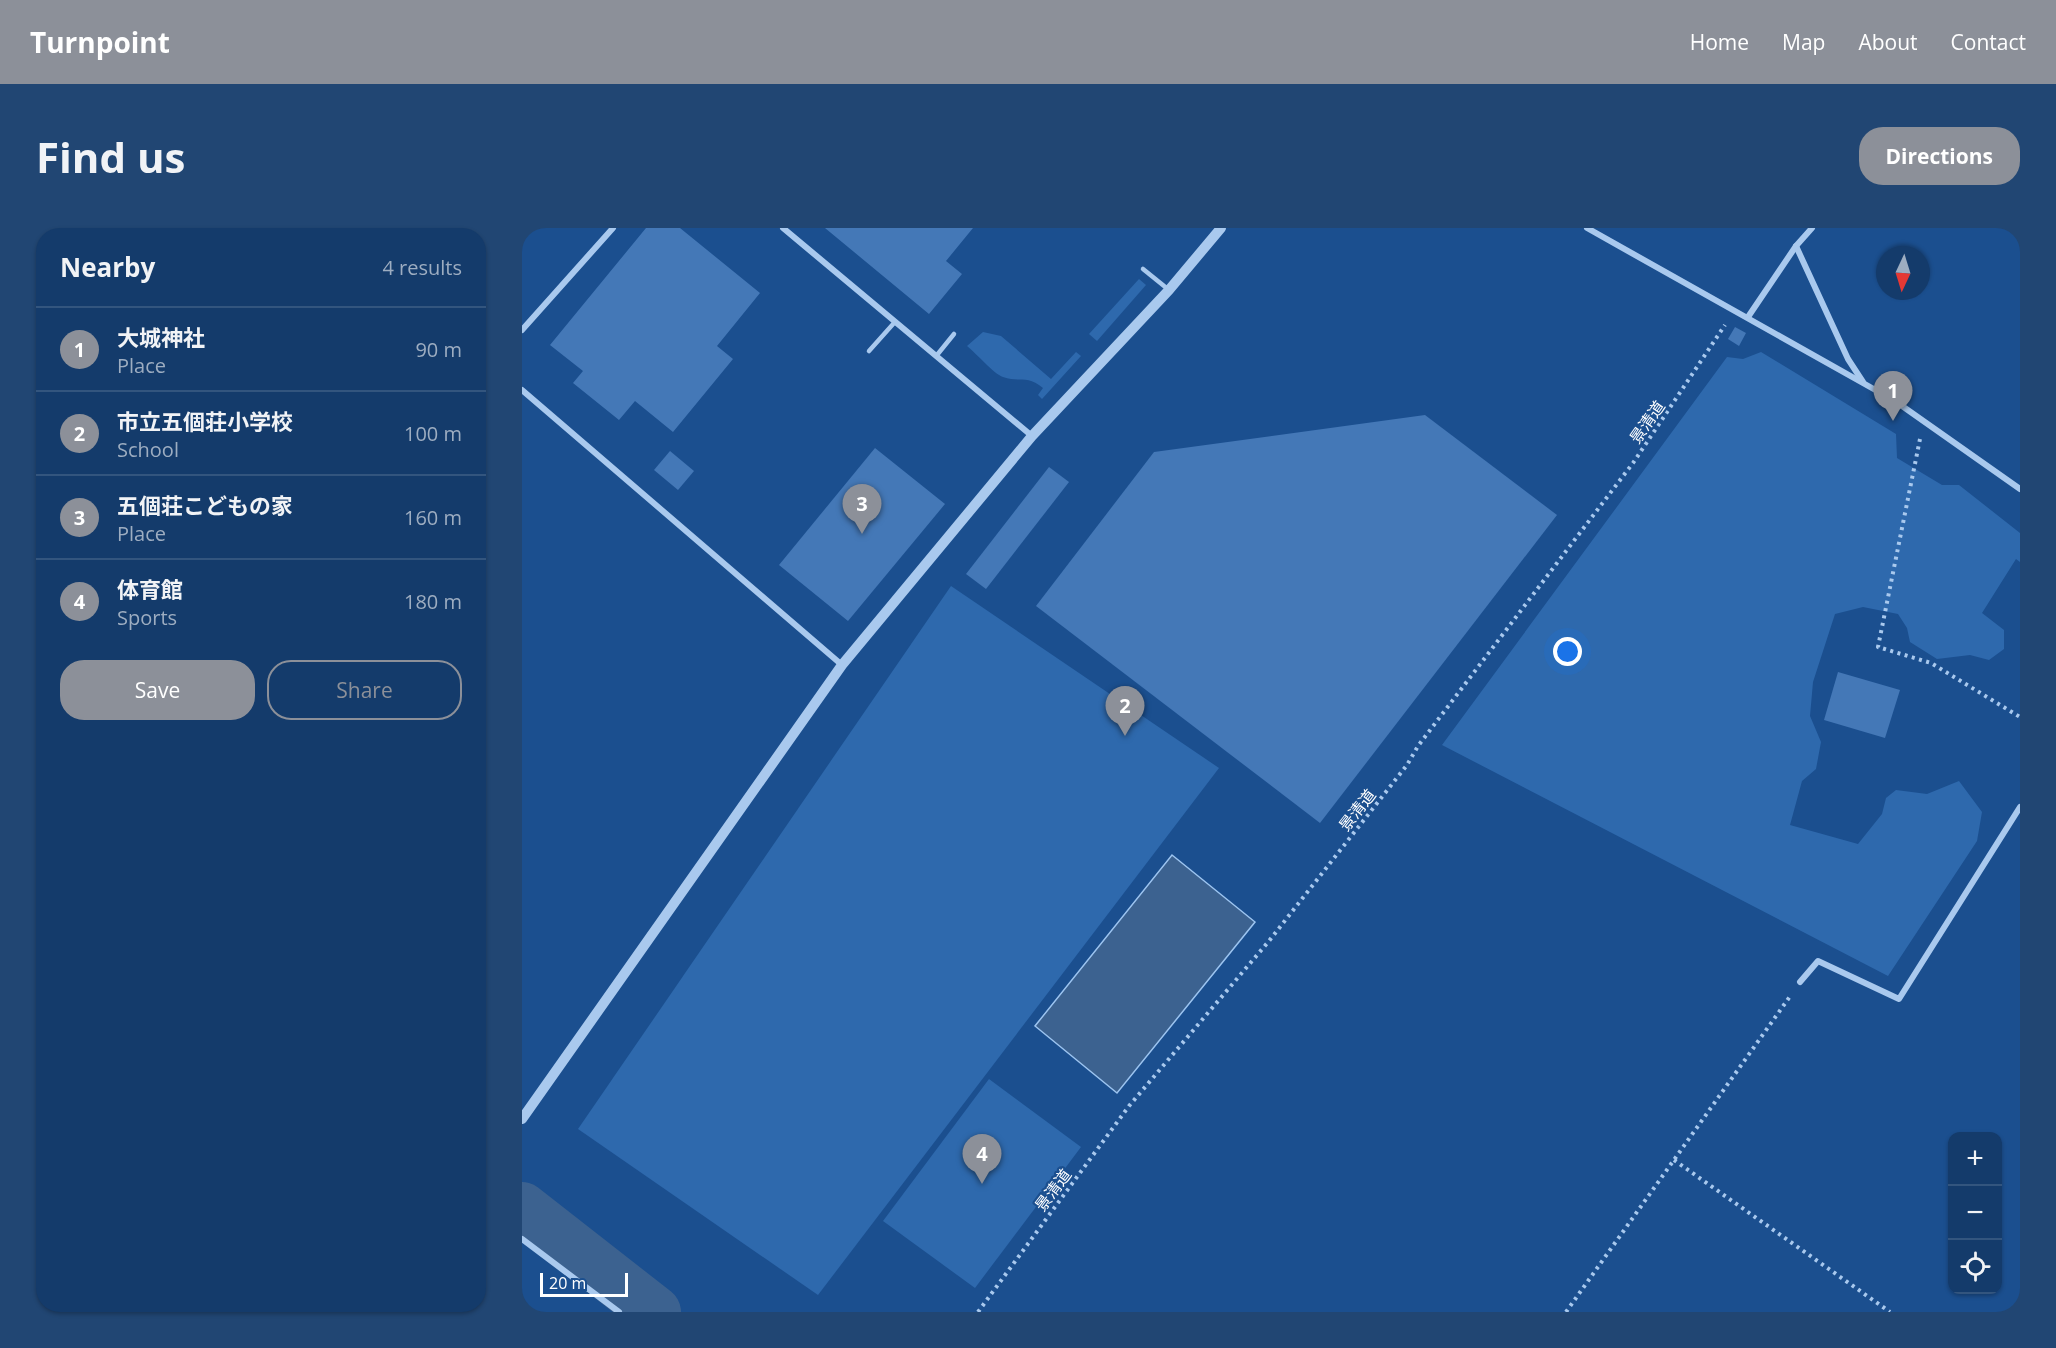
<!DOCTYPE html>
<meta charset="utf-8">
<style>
body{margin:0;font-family:"Open Sans","Noto Sans JP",sans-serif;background:#214673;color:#f1f3f6}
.controls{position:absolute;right:18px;bottom:18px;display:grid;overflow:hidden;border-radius:12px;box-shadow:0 2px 4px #0004}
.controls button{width:54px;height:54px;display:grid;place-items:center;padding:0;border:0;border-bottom:2px solid #33557e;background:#143b6b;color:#f1f3f6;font:30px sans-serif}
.compass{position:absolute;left:1354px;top:18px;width:54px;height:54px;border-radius:50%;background:#143b6b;box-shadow:0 2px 4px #0004;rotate:184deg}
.scale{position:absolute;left:18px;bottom:15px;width:88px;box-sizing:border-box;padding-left:6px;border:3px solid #fff;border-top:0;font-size:16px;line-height:21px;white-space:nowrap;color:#fff;-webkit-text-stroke:4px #1b4f8f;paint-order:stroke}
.you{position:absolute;left:1046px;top:424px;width:21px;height:21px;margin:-15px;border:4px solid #fff;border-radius:50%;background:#1a73e8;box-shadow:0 0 0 9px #1a73e833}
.badge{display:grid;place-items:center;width:39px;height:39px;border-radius:50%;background:#8c9099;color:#fff;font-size:20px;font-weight:700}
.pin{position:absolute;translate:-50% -50px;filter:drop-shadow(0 2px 3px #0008)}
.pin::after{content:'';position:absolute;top:32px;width:21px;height:18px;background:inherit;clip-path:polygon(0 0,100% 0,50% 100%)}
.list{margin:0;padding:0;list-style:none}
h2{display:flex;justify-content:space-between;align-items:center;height:78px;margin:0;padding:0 24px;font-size:26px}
h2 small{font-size:20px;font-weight:400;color:#9dadc1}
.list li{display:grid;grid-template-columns:39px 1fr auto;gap:18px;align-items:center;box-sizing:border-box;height:84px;padding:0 24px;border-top:2px solid #33557e}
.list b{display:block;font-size:22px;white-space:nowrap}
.list p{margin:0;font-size:20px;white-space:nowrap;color:#9dadc1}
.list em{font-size:20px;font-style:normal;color:#9dadc1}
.actions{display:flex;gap:12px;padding:18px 24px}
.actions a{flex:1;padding:14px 0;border:2px solid #8c9099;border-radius:24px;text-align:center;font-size:21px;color:#8c9099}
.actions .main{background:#8c9099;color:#fff}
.icon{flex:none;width:33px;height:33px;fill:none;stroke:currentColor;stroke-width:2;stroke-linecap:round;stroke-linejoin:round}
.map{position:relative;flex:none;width:1498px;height:1084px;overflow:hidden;border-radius:24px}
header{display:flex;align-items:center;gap:36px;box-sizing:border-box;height:84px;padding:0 30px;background:#8c9099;color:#fff}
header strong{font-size:28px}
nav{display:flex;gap:33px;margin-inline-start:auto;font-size:21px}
.intro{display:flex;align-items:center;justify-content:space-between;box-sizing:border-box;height:144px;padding:0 36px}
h1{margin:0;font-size:42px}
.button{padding:15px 27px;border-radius:24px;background:#8c9099;color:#fff;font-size:21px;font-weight:700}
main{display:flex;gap:36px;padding:0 36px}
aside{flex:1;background:#143b6b;border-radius:24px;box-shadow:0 2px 4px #0004}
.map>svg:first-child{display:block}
.green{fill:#2e69ad}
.water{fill:#3c6290;stroke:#9cc4f0;stroke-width:1.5}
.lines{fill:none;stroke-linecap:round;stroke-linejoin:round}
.river{stroke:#3c6290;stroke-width:52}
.building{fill:#4478b7}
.path{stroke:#a9c9ee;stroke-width:4;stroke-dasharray:3 4.5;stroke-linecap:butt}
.service{stroke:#a9c9ee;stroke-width:4.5}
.minor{stroke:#a9c9ee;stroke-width:6}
.tertiary{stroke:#a9c9ee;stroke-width:10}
.labels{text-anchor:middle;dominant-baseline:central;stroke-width:4.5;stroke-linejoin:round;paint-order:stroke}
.street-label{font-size:16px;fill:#fff;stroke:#1b4f8f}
</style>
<header>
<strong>Turnpoint</strong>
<nav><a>Home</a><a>Map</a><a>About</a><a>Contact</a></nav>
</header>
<div class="intro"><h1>Find us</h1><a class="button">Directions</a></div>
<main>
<aside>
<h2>Nearby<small>4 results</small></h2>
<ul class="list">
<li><span class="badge">1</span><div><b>大城神社</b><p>Place</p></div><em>90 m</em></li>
<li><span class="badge">2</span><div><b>市立五個荘小学校</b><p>School</p></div><em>100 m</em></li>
<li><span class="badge">3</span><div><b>五個荘こどもの家</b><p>Place</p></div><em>160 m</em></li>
<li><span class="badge">4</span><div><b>体育館</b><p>Sports</p></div><em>180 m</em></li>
</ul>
<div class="actions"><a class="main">Save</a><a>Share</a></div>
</aside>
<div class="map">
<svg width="1498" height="1084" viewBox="0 0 1498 1084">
<rect width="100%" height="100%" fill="#1b4f8f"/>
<g class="green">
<polygon points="617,51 624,57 575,113 567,106"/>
<path d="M 461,104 L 479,108 L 529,151 L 554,124 L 559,128 L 520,171 L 516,167 L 521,160 C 505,146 497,155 481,149 C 472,146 454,125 445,118 Z"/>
<polygon points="1239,124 1374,206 1375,230 1420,257 1437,257 1498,305 1498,334 1494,331 1460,385 1482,402 1482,421 1467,432 1448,427 1415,431 1388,414 1385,400 1376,386 1341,379 1313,386 1291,454 1288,488 1299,514 1294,541 1280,553 1268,597 1336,616 1360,586 1364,570 1374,562 1405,566 1437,553 1460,584 1455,613 1366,748 920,517 1205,129 1221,131"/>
<polygon points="429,358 697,540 296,1067 56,901"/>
<polygon points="467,851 559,919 453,1060 361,993"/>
</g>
<polygon class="water" points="650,627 733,694 595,865 513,798"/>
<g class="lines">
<polyline class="river" points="0,980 133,1084"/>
</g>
<g class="building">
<polygon points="124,0 158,0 238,65 195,118 211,131 151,204 113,173 97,192 51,155 61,143 28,117"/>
<polygon points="303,0 451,0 424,33 440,46 407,86"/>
<polygon points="1213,99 1224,105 1217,118 1206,111"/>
<polygon points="903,187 1035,287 798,595 514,378 632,224"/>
<polygon points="353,220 423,276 326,393 257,337"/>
<polygon points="148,223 172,243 156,262 132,242"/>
<polygon points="527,239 547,254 464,361 444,346"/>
<polygon points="1316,444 1378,462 1363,510 1302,492"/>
</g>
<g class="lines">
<g class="path">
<polyline points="1398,211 1356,419 1409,435 1498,489"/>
<polyline points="1152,932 1368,1084"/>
<polyline points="456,1084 607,878 747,713 885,537 896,518 1111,235 1203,97"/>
<polyline points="1044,1084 1269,767"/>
</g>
<g class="service">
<polyline points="621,41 647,62"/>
<polyline points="347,123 372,95"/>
<polyline points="415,127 432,106"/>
</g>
<g class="minor">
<polyline points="261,0 510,208"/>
<polyline points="1065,0 1373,173 1498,261"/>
<polyline points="1274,18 1326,131 1341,154"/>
<polyline points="1226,89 1274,18 1290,0"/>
<polyline points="0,102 91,0"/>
<polyline points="0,162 320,437"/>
<polyline points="1278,754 1296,733 1377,771 1498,579"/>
<polyline points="0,1011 97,1084"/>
</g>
<polyline class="tertiary" points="0,891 320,437 510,208 647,62 699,0"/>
</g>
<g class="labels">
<g class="street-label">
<text transform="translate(1125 194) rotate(-55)">景清道</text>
<text transform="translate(835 582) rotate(-52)">景清道</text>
<text transform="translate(531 962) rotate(-53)">景清道</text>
</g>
</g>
</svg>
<div class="controls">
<button>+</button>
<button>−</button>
<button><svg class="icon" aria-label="locate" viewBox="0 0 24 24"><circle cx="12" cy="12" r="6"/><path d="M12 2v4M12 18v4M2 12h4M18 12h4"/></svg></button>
</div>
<svg class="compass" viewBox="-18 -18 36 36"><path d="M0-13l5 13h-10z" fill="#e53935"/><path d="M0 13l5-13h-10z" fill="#9dadc1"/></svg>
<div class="scale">20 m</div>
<div class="you"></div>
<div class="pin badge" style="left:1371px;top:193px">1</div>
<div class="pin badge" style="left:603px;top:508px">2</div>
<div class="pin badge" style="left:340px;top:306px">3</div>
<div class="pin badge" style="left:460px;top:956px">4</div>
</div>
</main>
